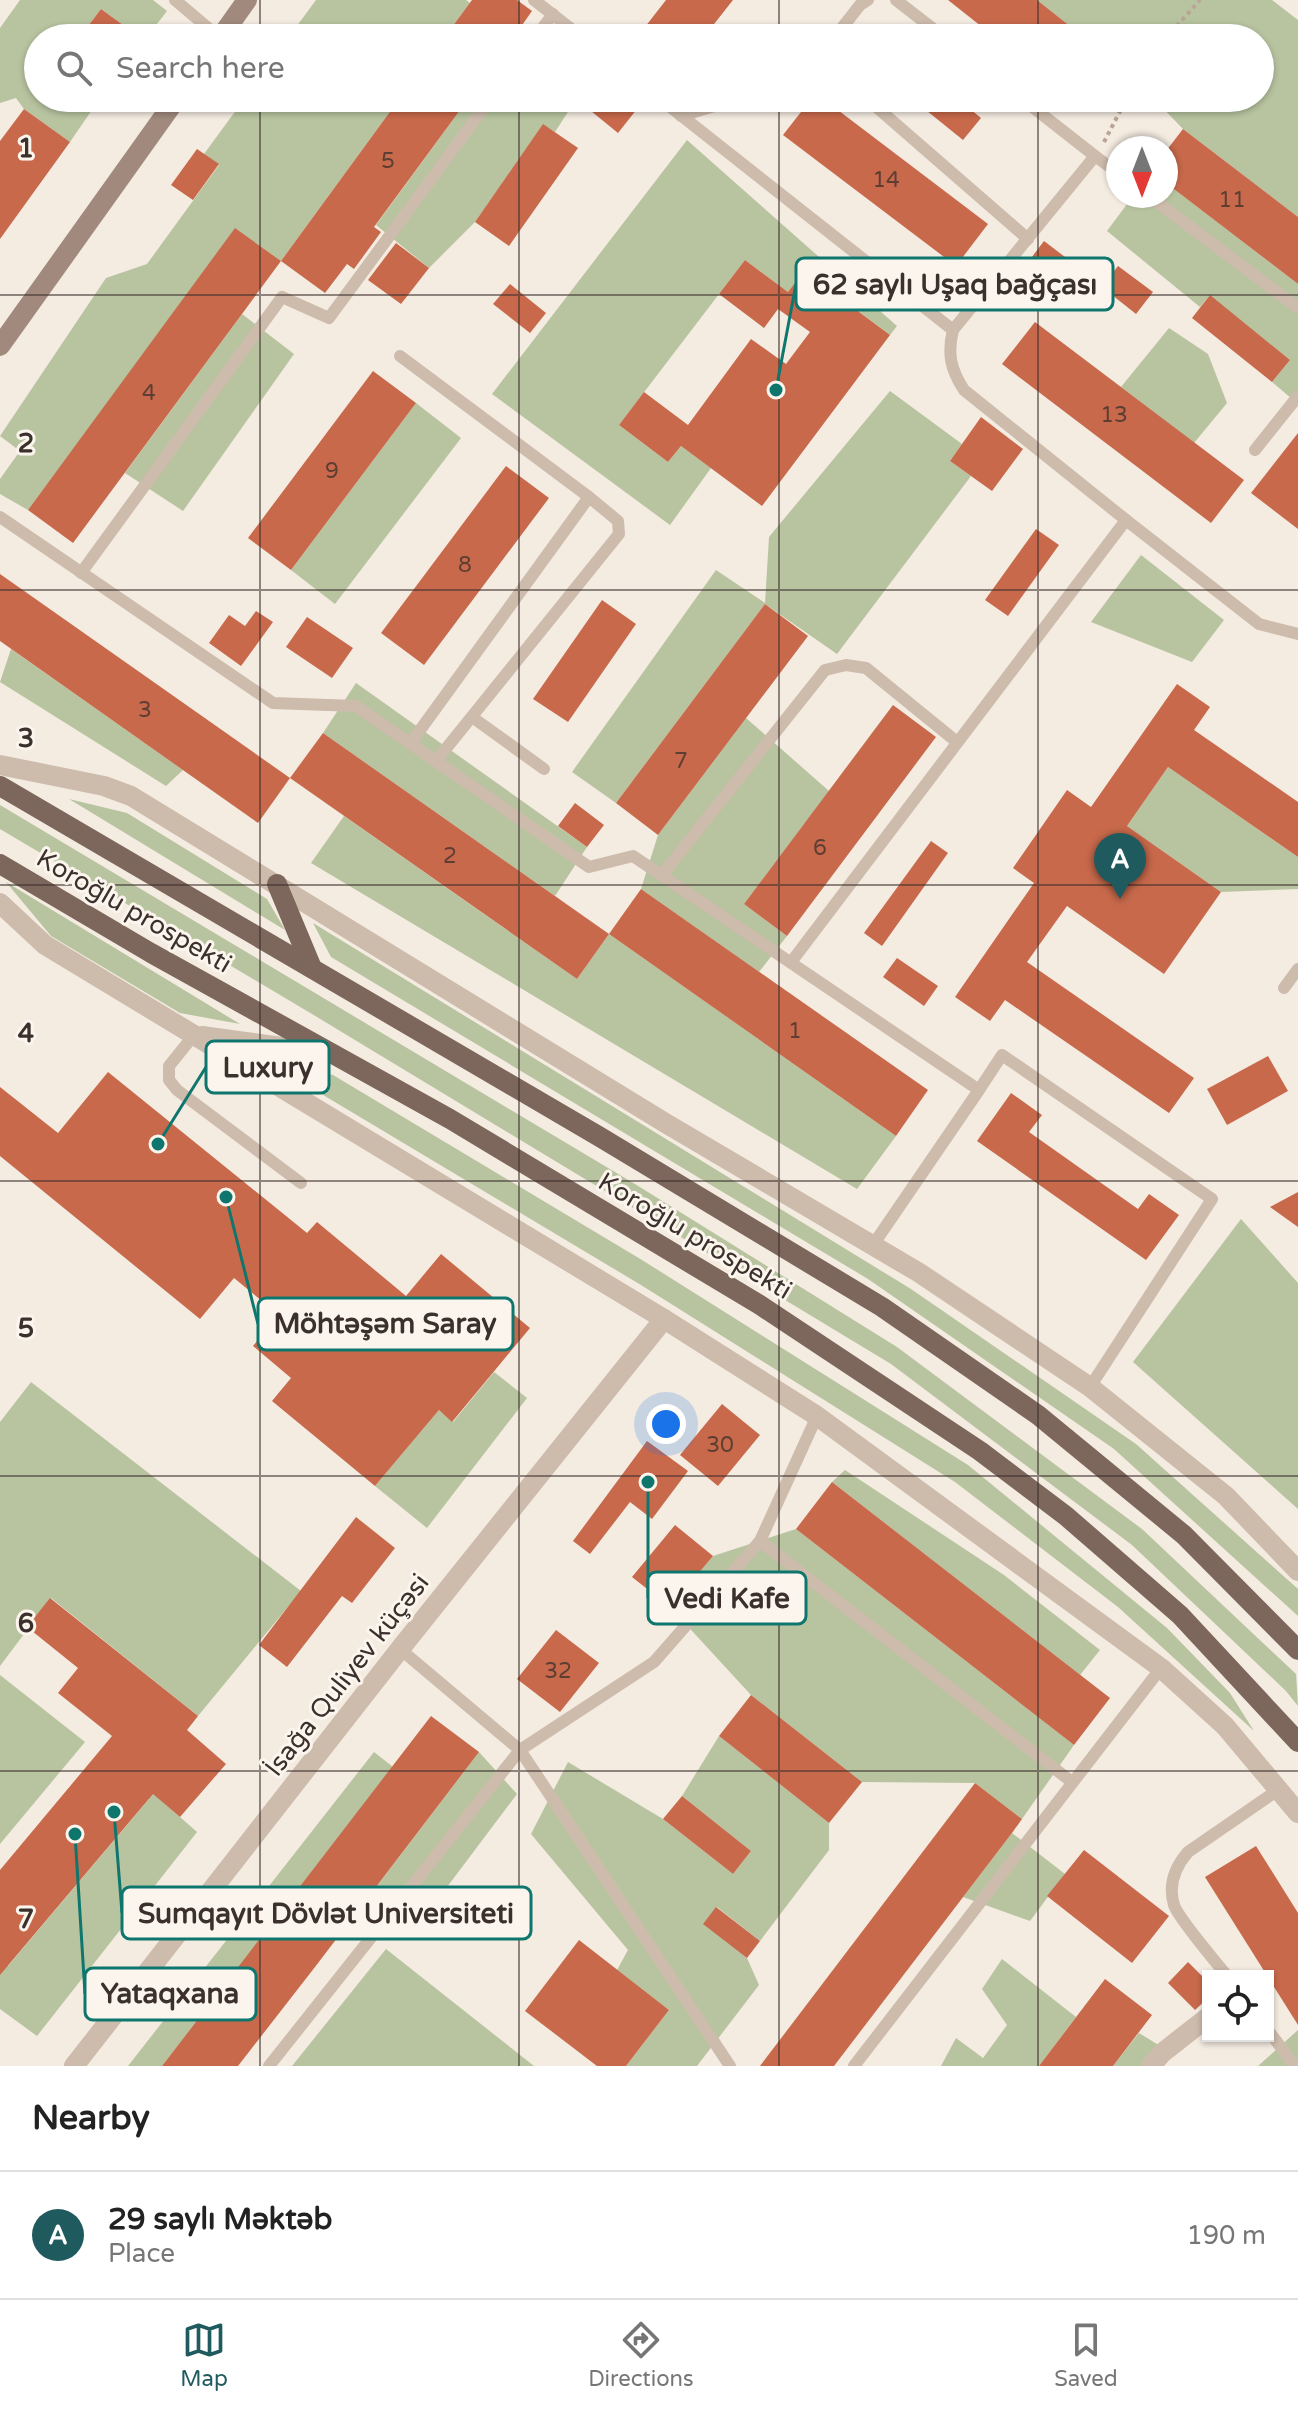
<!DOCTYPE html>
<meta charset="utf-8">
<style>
body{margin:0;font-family:"Varela Round",sans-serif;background:#f6f6f6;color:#222}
.controls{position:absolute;right:24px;bottom:24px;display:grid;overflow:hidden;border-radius:0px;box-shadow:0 2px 6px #0004}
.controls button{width:72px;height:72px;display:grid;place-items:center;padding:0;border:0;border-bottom:2px solid #e0e0e0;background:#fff;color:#222;font:40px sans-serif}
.compass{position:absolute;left:1106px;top:136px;width:72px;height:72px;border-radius:50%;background:#fff;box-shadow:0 2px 6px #0004;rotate:180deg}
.you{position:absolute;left:666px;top:1424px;width:28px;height:28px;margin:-20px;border:6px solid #fff;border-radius:50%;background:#1a73e8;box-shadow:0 0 0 12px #1a73e833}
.badge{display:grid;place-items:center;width:52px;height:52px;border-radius:50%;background:#1f5a5e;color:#fff;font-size:26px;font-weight:700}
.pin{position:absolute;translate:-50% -66px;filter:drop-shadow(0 2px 4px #0008)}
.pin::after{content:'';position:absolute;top:42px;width:28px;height:24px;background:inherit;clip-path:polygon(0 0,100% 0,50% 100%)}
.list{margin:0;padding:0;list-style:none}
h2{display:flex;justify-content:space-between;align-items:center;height:104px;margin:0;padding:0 32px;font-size:34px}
h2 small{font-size:26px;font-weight:400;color:#767676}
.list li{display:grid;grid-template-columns:52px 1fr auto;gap:24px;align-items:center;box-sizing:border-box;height:128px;padding:0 32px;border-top:2px solid #e0e0e0}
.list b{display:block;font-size:30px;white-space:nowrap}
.list p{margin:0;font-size:26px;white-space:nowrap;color:#767676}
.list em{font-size:26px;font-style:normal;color:#767676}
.icon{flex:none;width:44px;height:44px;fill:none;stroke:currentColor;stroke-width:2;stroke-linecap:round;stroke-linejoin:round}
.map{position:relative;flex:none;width:1298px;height:2066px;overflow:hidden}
.search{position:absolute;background:#fff;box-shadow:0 2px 6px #0004;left:24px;right:24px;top:24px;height:88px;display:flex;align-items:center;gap:20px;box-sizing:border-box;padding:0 28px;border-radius:44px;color:#767676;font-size:30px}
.sheet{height:232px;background:#fff}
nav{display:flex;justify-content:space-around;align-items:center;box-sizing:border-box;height:112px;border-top:2px solid #e0e0e0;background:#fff;font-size:22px;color:#767676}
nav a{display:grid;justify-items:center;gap:4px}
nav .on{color:#1f5a5e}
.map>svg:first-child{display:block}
.green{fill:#b8c4a0}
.building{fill:#c8694b}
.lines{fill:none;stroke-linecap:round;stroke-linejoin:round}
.path{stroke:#b9a596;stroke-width:4;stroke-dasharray:4 4;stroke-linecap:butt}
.lane{stroke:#cdbbac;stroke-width:12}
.street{stroke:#cdbbac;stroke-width:20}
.secondary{stroke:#a18a7d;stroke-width:20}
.primary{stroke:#7d675c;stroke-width:20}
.grid{fill:none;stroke:#3b302b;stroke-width:2;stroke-opacity:0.55}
.labels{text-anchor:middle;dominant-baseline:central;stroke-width:6;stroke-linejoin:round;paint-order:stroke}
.number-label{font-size:22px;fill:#5e3e33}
.street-label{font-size:26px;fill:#3b302b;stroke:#fbf5ee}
.grid-label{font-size:26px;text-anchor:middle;font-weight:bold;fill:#3b302b;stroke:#fbf5ee;stroke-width:6;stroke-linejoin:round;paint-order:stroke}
.leader{fill:none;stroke:#0f766e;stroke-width:3}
.callout-dot{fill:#0f766e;stroke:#fbf5ee;stroke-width:3}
.callout{fill:#fbf5ee;stroke:#0f766e;stroke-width:3}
.callout-label{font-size:28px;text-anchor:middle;font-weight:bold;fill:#3b302b}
</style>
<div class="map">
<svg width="1298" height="2066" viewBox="0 0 1298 2066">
<rect width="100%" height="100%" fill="#f4ebe1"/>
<g class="green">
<polygon points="20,0 153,0 167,11 146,38 141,38 101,9 79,38 38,38 38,98 87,98 96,104 70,142 24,109 16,98 0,103 0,28"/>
<polygon points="316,0 466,0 470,3 444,38 288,38"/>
<polygon points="1037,0 1272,0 1298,20 1298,217 1183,129 1153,98 1260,98 1260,38 1085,38"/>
<polygon points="245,98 400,98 281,261 236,229 28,510 0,494 0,479 20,451 0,436 106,278 147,264 219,165 204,154"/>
<polygon points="469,98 577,98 555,132 543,125 475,222 429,268 376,225"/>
<polygon points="687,140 897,326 890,335 805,271 788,292 745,260 619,425 668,462 681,446 711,468 670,525 492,394"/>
<polygon points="1166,183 1298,284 1298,404 1272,382 1290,360 1209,296 1200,307 1107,231 1133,196 1166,196"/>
<polygon points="242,314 294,354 183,511 125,473"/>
<polygon points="1169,328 1208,354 1227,403 1194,443 1121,387"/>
<polygon points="890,391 962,444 950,461 971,476 837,654 765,604 616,803 572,772 716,570 765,603 769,537"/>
<polygon points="416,403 461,438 335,604 291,570"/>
<polygon points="1141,555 1224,620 1192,662 1091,622"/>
<polygon points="11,649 183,770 166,786 0,682"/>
<polygon points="356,683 587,847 555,896 323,733"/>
<polygon points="746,718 829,791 744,904 787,936 759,972 641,889 658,835"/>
<polygon points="1168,767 1298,857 1298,889 1221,892 1127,826"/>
<polygon points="69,799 127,813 267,899 285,930"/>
<polygon points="0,805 635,1184 897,1347 1142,1529 1296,1674 1298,1706 1286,1691 1132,1545 891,1364 312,1014 0,829"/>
<polygon points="344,816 577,979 609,934 896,1136 857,1189 311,863"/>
<polygon points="6,882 240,1024 180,1013 51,936"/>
<polygon points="313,923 911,1289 1136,1444 1298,1589 1298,1616 1114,1449 868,1279 331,957"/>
<polygon points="263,1059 333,1075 642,1260 968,1465 1167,1628 1230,1693 1254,1731 1118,1607 955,1482 641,1285"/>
<polygon points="1241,1219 1298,1283 1298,1509 1133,1362"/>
<polygon points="494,1372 527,1398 427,1528 375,1486 439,1410 453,1422"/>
<polygon points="31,1382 301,1591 198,1716 51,1598 0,1666 0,1422"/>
<polygon points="845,1470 1004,1575 1100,1650 1080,1675 832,1482"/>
<polygon points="796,1529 1074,1745 1022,1819 975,1783 862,1782 751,1695 670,1607 713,1556"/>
<polygon points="0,1675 85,1742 0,1844"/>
<polygon points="719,1736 829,1823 829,1850 760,1941 717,1907 704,1923 747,1958 759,1985 697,2066 626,2066 669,2010 617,1970 628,1950 531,1834 568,1762 663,1819 733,1874 751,1851 682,1796"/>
<polygon points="374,1752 393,1767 162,2066 128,2066"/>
<polygon points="479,1752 517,1794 420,1923 374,1890"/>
<polygon points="147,1788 197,1832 37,2036 0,2009 0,1962 8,1966 149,1799"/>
<polygon points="1012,1833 1065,1874 1030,1921 963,1897"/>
<polygon points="386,1949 534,2066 292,2066"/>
<polygon points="1002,1959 1076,2017 1039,2066 941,2066 956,2038 983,2058 1007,2025 982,1989"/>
<polygon points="1298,2030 1298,2066 1258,2066"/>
<polygon points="1139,2033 1165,2049 1160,2066 1113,2066"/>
</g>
<g class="building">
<polygon points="472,0 517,0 532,11 513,38 444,38"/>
<polygon points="666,0 733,0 703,38 659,38 645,27"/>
<polygon points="948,0 1037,0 1085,38 996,38"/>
<polygon points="101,9 141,38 79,38"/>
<polygon points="400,98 469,98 374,227 381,232 354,269 347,264 325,293 281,261"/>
<polygon points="575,98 623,98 637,109 618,133"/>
<polygon points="812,98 822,98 988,224 956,266 783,135"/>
<polygon points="911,98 957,98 981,118 963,140"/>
<polygon points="24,109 70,142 0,239 0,141"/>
<polygon points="543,124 578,148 509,246 475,222"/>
<polygon points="1183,129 1298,217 1298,284 1166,183 1166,151"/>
<polygon points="197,149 219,164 193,200 171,185"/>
<polygon points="235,228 281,261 73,543 28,510"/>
<polygon points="1044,241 1065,257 1044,286 1022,270"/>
<polygon points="396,243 429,268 401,304 368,280"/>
<polygon points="745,260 788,292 804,271 890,335 762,506 681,446 668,462 619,425 644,392 688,425 751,339 786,364 810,332 778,309 764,328 719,294"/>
<polygon points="1118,266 1153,292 1136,314 1102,287"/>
<polygon points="510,284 546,313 530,333 493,304"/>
<polygon points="1210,295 1290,360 1272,382 1192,318"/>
<polygon points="1035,322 1244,480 1211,523 1002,364"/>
<polygon points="373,371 416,403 291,570 248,538"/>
<polygon points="981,417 1023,449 992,491 950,461"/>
<polygon points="1298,433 1298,529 1251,493"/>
<polygon points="506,466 549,498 424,665 381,633"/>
<polygon points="1036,529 1059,545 1008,616 985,600"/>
<polygon points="0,574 290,778 258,823 0,641"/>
<polygon points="602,600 636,624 568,722 533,699"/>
<polygon points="765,604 808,636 658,835 616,803"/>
<polygon points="256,611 273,622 241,666 209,643 229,615 245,626"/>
<polygon points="307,617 353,648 332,678 286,647"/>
<polygon points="1177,684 1210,707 1194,730 1298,802 1298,857 1168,767 1127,826 1221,892 1164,974 1067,906 1027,962 1194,1078 1169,1113 1005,1000 990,1021 955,997 1034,883 1013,868 1067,790 1091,807"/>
<polygon points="893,705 936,737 787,936 744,904"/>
<polygon points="323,733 609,934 577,979 290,778"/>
<polygon points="575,803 604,825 587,847 558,826"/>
<polygon points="931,841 948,853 882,946 864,933"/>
<polygon points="641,889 928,1090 896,1136 609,934"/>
<polygon points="897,958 938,986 924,1006 883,977"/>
<polygon points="1268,1056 1288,1091 1227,1125 1207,1089"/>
<polygon points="108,1072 307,1233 317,1222 406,1296 441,1254 530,1328 452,1422 439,1410 375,1486 272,1401 291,1378 253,1346 279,1315 234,1278 200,1319 0,1156 0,1087 58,1133"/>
<polygon points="1011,1093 1042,1115 1029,1132 1138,1209 1149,1194 1179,1215 1146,1260 977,1141"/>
<polygon points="1298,1192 1298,1227 1270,1207"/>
<polygon points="722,1404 760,1435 718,1486 680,1455"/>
<polygon points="647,1441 688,1471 652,1519 630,1502 590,1554 573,1541"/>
<polygon points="832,1482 1110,1698 1074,1745 796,1529"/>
<polygon points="356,1517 395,1548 352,1603 342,1596 287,1667 259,1645"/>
<polygon points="675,1525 713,1556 670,1607 632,1577"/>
<polygon points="50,1598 198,1716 187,1730 226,1764 180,1817 153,1794 0,1975 0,1870 112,1736 58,1693 78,1668 27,1627"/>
<polygon points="556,1630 599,1663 560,1712 517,1679"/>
<polygon points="751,1695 862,1782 829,1823 719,1736"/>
<polygon points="431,1716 479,1752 315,1967 238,2066 162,2066"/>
<polygon points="975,1783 1022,1819 1012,1833 834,2066 760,2066"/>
<polygon points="682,1796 751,1851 733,1874 663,1819"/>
<polygon points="1256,1846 1298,1913 1298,2025 1205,1877"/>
<polygon points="1084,1850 1169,1916 1132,1963 1047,1896"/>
<polygon points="716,1907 760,1941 747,1958 703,1924"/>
<polygon points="579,1940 669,2010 626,2066 597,2066 525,2011"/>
<polygon points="1188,1962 1208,1982 1208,1998 1195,2010 1168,1983"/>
<polygon points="1105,1979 1152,2015 1113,2066 1039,2066"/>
</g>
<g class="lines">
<g class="path">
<polyline points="1166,38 1200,0"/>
<polyline points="1104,142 1127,98"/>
</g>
<g class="lane">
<polyline points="175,0 220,38"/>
<polyline points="534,0 583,38"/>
<polyline points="896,0 945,38"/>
<polyline points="535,38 553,14"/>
<polyline points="834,38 860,5 868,0"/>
<polyline points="659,98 953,330"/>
<polyline points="866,98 1028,239"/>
<polyline points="1021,98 1095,156"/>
<polyline points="681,116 741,98"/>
<polyline points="1149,196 1298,308"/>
<polyline points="400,356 589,497 410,744"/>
<polyline points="1255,450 1298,396"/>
<polyline points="0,517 273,703 356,706 589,867 633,856 979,1090 873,1245"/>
<polyline points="1126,520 1259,624 1298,634"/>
<polyline points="81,573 282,297 329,318 491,98"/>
<polyline points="472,717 544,769"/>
<polyline points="436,761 619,534 618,521 589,497"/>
<polyline points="662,875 825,670 846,665 866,668 957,742"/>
<path d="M 792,961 L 1126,520 L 964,390 C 951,370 947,354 953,330 L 1095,156 L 1118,173"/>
<polyline points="1284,988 1298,969"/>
<polyline points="194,1035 169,1066 169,1080 177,1090 301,1183"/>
<polyline points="979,1090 1002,1055 1212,1199 1090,1387"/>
<polyline points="760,1541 1072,1782"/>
<path d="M 1227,1976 C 1216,1962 1178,1918 1174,1905 C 1168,1885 1175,1867 1188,1852 L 1278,1790"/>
<polyline points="1268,2030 1295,2066"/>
<polyline points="269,2066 520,1750 400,1649"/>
<polyline points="730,2066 520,1750 654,1662 760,1541 817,1416"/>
<polyline points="854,2066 1161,1668"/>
</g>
<g class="street">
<polyline points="0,765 104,786 131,796 667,1124 918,1272 1090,1387 1226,1496 1298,1571"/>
<polyline points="0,903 45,945 664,1319 817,1416 1161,1668 1225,1726 1298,1813"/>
<polyline points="202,1036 333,1054"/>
<polyline points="74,2066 400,1649 664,1319"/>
<polyline points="1151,2066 1162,2053 1208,2017"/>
</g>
<g class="secondary">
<polyline points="220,38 247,0"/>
<polyline points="0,346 177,98"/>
</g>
<g class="primary">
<polyline points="0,786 600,1137 882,1307 1038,1415 1184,1535 1298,1650"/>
<polyline points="0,864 151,953 450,1119 760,1305 980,1451 1066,1516 1180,1615 1298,1742"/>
<polyline points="277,884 312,968"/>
</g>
</g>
<path class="grid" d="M 260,0 L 260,38M 519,0 L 519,38M 779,0 L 779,38M 1038,0 L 1038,38M 260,98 L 260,2066M 519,98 L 519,2066M 779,98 L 779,2066M 1038,98 L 1038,2066M 0,295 L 1298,295M 0,590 L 1298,590M 0,885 L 1298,885M 0,1181 L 1298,1181M 0,1476 L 1298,1476M 0,1771 L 1298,1771"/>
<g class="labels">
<g class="number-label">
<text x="388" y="161">5</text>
<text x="886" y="180">14</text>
<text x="1232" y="200">11</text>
<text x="149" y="393">4</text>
<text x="1114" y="415">13</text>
<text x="332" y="471">9</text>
<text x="465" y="565">8</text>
<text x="145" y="710">3</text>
<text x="681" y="761">7</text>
<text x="820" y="848">6</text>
<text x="450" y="856">2</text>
<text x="795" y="1031">1</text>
<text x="720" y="1445">30</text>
<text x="558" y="1671">32</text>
</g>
<g class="street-label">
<text transform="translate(134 911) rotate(30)">Koroğlu prospekti</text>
<text transform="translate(695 1236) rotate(31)">Koroğlu prospekti</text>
<text transform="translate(347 1675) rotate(-52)">İsağa Quliyev küçəsi</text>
</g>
</g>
<g class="grid-label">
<text x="26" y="157">1</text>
<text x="26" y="452">2</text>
<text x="26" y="747">3</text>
<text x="26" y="1042">4</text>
<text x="26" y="1337">5</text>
<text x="26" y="1632">6</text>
<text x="26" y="1928">7</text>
</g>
<path class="leader" d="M776 390L796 284M158 1144L206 1067M226 1197L258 1324M648 1482L648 1598M114 1812L122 1913M75 1834L85 1994"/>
<g class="callout-dot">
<circle cx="776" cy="390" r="8"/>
<circle cx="158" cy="1144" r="8"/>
<circle cx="226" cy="1197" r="8"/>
<circle cx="648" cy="1482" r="8"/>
<circle cx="114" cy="1812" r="8"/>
<circle cx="75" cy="1834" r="8"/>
</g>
<g class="callout">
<rect x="796" y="258" width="317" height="52" rx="8"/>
<rect x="206" y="1041" width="123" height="52" rx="8"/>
<rect x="258" y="1298" width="255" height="52" rx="8"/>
<rect x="648" y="1572" width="158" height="52" rx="8"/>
<rect x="122" y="1887" width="409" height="52" rx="8"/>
<rect x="85" y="1968" width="171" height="52" rx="8"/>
</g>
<g class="callout-label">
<text x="955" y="294">62 saylı Uşaq bağçası</text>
<text x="268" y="1077">Luxury</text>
<text x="385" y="1333">Möhtəşəm Saray</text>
<text x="727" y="1608">Vedi Kafe</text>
<text x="326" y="1923">Sumqayıt Dövlət Universiteti</text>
<text x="170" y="2003">Yataqxana</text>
</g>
</svg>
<div class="controls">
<button><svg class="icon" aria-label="locate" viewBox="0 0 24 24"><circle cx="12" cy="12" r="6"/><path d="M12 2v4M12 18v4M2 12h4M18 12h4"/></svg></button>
</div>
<svg class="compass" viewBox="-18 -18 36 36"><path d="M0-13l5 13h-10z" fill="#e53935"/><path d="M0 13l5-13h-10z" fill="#767676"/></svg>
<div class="you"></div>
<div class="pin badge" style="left:1120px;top:899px">A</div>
<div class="search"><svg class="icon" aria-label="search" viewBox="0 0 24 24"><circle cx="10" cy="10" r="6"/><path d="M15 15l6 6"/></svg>Search here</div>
</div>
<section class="sheet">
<h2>Nearby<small></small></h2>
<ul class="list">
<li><span class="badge">A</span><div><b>29 saylı Məktəb</b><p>Place</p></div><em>190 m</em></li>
</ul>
</section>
<nav>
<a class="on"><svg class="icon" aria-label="map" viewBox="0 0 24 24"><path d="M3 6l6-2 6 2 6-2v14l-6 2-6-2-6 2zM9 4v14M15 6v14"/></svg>Map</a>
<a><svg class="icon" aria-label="directions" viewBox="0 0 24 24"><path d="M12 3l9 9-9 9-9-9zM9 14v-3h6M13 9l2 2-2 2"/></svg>Directions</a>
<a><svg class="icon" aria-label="saved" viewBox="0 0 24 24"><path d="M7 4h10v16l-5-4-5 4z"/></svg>Saved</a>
</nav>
